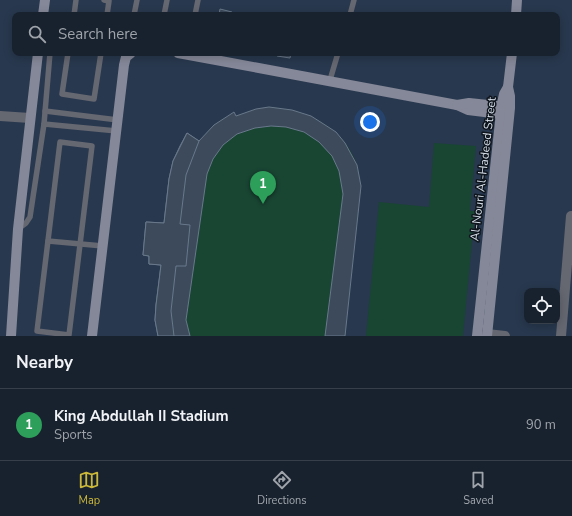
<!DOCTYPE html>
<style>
body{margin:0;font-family:"Nunito Sans",sans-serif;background:#212a36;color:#f1f3f6}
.controls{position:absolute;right:12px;bottom:12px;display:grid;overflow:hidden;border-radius:8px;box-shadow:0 2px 10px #0003}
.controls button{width:36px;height:36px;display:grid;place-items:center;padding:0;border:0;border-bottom:1px solid #363f4a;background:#18222e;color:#f1f3f6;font:20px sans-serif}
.you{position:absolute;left:370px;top:122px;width:14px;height:14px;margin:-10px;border:3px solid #fff;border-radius:50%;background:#1a73e8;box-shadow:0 0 0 6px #1a73e833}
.badge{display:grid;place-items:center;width:26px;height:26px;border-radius:50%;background:#ccb939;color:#fff;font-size:13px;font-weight:700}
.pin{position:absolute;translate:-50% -33px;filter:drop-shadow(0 1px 2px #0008)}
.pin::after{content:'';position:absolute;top:21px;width:14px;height:12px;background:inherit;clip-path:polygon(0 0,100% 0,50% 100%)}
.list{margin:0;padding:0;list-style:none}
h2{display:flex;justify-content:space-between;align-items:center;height:52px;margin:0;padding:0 16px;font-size:17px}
h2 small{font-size:13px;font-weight:400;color:#9fa4aa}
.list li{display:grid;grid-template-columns:26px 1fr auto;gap:12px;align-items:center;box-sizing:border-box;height:72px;padding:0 16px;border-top:1px solid #363f4a}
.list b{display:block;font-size:15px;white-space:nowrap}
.list p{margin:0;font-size:13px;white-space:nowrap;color:#9fa4aa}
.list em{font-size:13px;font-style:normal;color:#9fa4aa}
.icon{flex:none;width:22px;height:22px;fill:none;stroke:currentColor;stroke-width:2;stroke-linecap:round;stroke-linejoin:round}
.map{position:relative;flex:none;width:572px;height:336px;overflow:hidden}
.search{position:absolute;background:#18222e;box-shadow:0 2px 10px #0003;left:12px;right:12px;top:12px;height:44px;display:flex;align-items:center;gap:10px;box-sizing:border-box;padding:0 14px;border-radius:8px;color:#9fa4aa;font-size:15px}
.sheet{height:124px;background:#18222e}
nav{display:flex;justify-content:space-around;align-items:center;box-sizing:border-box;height:56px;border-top:1px solid #363f4a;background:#18222e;font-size:11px;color:#9fa4aa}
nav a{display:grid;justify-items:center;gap:2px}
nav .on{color:#ccb939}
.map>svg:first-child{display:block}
.built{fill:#28384e;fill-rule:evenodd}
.green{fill:#194533}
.building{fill:#3c4a5c;stroke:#69788b}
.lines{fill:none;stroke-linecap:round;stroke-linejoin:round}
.lane{stroke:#656771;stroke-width:5.5}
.street{stroke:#656771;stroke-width:10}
.secondary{stroke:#858898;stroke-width:10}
.labels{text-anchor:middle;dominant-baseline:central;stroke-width:3;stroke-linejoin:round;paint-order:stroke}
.street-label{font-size:12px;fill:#d7dfea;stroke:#0f151c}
</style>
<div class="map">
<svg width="572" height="336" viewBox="0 0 572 336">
<rect width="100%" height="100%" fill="#202d3e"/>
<path class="built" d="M 0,0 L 572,0 L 572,336 L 0,336 ZM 15,15 L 557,15 L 557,53 L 15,53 ZM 527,291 L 557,291 L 557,321 L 527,321 Z"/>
<g class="green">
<path d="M 269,107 C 306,110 344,126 357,165 C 359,172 360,179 361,186 L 345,336 L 158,336 C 154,311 157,290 161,265 L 149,264 L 149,256 L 143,255 L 146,222 L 164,223 L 169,179 L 180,146 L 187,133 L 199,141 L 214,125 L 234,112 L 236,116 L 256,109 Z"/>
<polygon points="434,143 476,146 470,211 475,211 463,336 366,336 379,202 429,207"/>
</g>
<g class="building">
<polygon points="220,9 232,12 232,15 219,15"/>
<polygon points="278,53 291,53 290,58 277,56"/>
<polygon points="269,107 292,110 311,116 322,123 336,132 345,143 357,165 361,186 345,336 325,336 343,194 339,171 332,156 319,142 304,132 286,127 271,126 255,128 237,134 223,145 213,159 207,174 186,320 190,336 158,336 155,320 156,305 161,265 149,264 149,256 143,255 146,222 164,223 169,179 173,161 180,146 187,133 199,141 214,125 234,112 236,116 256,109"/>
<polygon points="187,133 199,141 186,175 180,224 190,225 186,266 176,266 171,311 174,336 158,336 155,320 156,305 161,265 149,264 149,256 143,255 146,222 164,223 169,179 173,161"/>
</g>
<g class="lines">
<g class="lane">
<polyline points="104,0 109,1 107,15"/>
<polyline points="74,15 76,0"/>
<polyline points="134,15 137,0"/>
<polyline points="164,15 167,0"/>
<polyline points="195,15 198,0"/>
<polyline points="350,15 354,0"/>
<polyline points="68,53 62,94 94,99 101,53"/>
<polyline points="330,80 338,53"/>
<polyline points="45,111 118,120"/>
<polyline points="44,124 117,131"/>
<polygon points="60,142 92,146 69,335 37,331"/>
<polyline points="18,229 26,223 30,217 44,124 50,53"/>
<polyline points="48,241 103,246"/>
</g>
<g class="street">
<polyline points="0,116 30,118"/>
<polyline points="487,334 505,336"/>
<polyline points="561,336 571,216"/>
</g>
<g class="secondary">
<polyline points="43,15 45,0"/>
<polyline points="516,15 517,0"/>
<polyline points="178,53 457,105 468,110 509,115"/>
<polyline points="457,105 469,103 507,107"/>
<polyline points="11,336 18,229 38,53"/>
<polyline points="92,336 124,65 126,57 131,53"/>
<polyline points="477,336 502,103 504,94 508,87"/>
<polyline points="487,336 510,108 510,96 508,87 512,53"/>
</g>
</g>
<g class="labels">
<g class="street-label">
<text transform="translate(483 169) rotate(-83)">Al-Nouri Al-Hadeed Street</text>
</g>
</g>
</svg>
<div class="controls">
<button><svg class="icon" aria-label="locate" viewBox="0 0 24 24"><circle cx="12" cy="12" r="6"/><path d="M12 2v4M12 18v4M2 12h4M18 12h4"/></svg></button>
</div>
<div class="you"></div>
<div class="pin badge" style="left:263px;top:204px;background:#2e9e5b">1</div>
<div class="search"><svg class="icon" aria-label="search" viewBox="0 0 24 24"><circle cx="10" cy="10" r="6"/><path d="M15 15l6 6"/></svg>Search here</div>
</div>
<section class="sheet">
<h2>Nearby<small></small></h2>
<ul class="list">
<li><span class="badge" style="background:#2e9e5b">1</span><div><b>King Abdullah II Stadium</b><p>Sports</p></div><em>90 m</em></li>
</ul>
</section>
<nav>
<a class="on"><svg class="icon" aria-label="map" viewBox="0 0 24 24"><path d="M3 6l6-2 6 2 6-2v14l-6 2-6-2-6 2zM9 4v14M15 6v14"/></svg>Map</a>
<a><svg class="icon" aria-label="directions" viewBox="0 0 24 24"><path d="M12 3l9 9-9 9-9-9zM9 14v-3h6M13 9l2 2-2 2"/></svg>Directions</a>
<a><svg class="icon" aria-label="saved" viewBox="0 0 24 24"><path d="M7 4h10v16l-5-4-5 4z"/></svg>Saved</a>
</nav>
